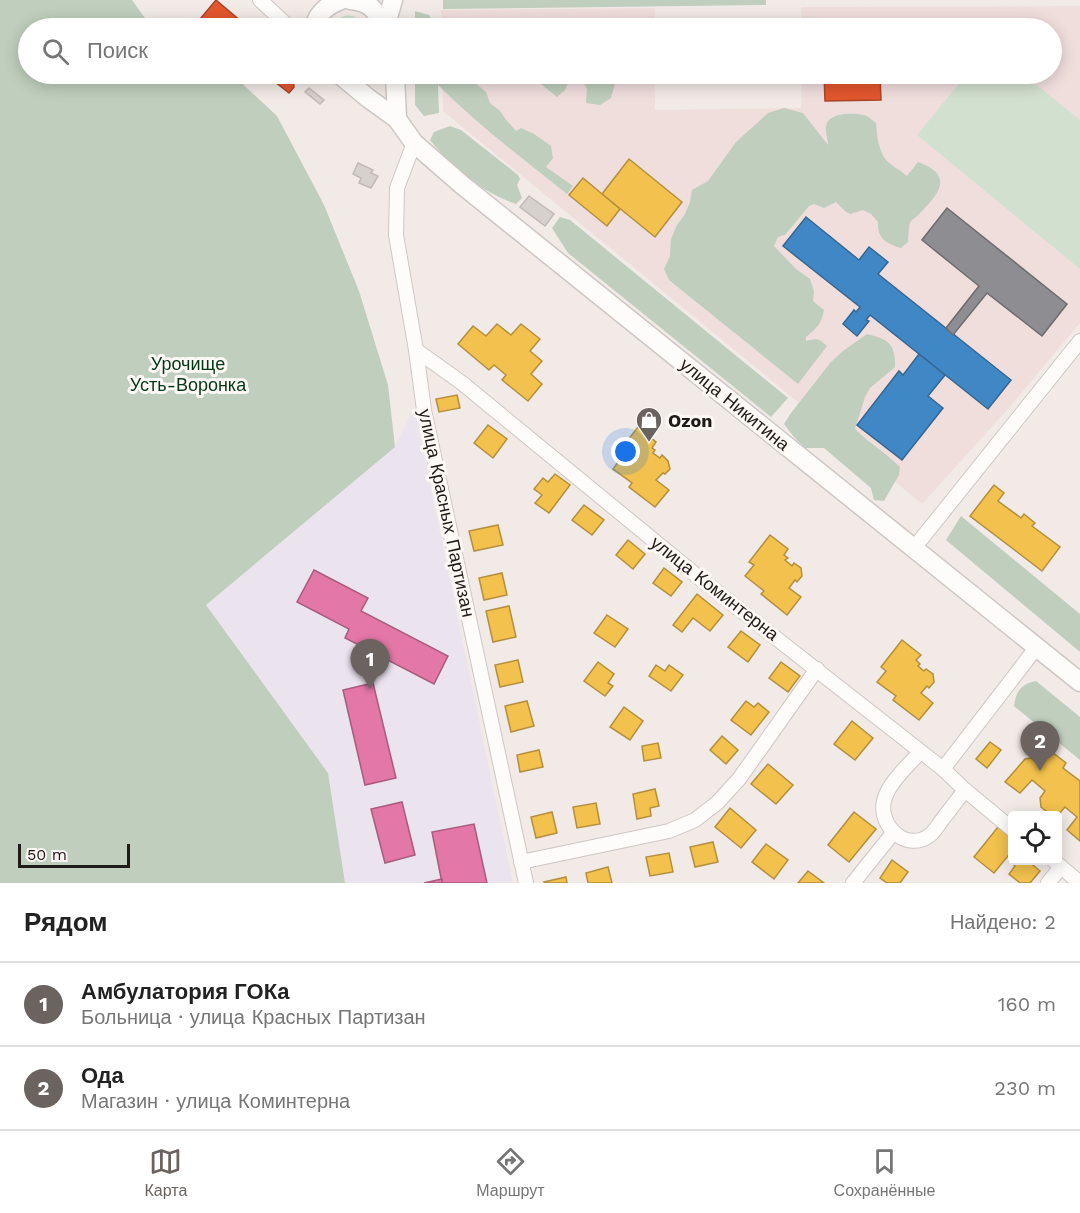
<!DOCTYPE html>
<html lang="ru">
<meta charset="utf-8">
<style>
body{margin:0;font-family:"Work Sans",sans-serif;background:#f2f2f2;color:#222}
.controls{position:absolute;right:18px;bottom:18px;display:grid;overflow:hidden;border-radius:6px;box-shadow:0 3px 15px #0003}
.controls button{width:54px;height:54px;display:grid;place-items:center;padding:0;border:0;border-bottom:2px solid #e0e0e0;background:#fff;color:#222;font:30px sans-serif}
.scale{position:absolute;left:18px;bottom:15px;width:112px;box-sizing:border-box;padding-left:6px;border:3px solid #201b18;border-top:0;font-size:16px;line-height:21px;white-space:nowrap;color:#201b18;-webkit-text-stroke:4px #fef8f5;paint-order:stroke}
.you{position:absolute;left:626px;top:452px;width:21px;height:21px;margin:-15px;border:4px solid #fff;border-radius:50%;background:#1a73e8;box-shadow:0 0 0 9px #1a73e833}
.badge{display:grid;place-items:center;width:39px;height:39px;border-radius:50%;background:#6a6360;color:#fff;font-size:20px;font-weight:700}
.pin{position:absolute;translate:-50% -50px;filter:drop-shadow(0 2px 3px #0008)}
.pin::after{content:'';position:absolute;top:32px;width:21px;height:18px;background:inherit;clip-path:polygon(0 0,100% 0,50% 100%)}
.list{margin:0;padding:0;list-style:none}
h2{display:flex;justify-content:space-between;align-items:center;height:78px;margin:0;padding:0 24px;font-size:26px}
h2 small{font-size:20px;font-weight:400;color:#767676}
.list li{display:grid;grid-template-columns:39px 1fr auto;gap:18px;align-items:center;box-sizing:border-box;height:84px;padding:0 24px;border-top:2px solid #e0e0e0}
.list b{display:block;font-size:22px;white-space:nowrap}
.list p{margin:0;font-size:20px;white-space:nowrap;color:#767676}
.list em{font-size:20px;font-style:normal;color:#767676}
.icon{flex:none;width:33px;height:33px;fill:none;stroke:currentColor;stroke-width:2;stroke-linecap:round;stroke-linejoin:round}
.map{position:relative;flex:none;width:1080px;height:883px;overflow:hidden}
.search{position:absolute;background:#fff;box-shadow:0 3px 15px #0003;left:18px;right:18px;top:18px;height:66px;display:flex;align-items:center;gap:15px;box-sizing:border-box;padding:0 21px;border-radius:33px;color:#767676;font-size:22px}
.sheet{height:246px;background:#fff}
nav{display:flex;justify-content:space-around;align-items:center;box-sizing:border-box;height:84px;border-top:2px solid #e0e0e0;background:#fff;font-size:16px;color:#767676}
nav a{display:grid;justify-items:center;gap:3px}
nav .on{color:#6a6360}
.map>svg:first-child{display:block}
.education{fill:#f0dedd}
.medical{fill:#ebe4ee}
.green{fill:#d2e0cf}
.forest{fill:#bfcebd}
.homes{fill:#f2c14e;stroke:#b38f3e;stroke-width:1.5}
.shops{fill:#e4572e;stroke:#a94527;stroke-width:1.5}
.schools{fill:#3f88c5;stroke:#366791;stroke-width:1.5}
.health{fill:#e377a8;stroke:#a85b7d;stroke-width:1.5}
.industry{fill:#8d8d92;stroke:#6c6b6d;stroke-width:1.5}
.building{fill:#d7d1ce;stroke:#c0bab7;stroke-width:1.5}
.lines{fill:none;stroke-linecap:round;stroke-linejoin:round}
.minor-casing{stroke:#cdc7c4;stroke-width:16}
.secondary-casing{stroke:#cdc7c4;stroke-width:21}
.minor{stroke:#fdfcfb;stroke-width:14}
.secondary{stroke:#fdfcfb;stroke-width:18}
.labels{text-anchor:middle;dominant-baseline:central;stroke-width:6;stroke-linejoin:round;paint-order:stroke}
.park-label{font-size:18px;fill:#023914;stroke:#fef8f5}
.street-label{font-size:18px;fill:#201b18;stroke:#fef8f5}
.poi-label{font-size:18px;font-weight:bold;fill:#201b18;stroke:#fef8f5;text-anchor:start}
</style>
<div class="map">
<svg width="1080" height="883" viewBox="0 0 1080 883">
<rect width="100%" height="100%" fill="#f2eae7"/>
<g class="education">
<polygon points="1080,6 1080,323 1008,409 922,504 443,111 442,74 655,74 655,110 801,108 802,74 1052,74 1052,28 801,28 801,7"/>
<polygon points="655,8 655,28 442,28 441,10"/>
</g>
<polygon class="medical" points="414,408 513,883 345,883 328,773 206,605 395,447"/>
<g class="green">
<path d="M 348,15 C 358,17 362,20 367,28 L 332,28 C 335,20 340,17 348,15 Z"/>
<polygon points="967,74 1023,74 1080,120 1080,269 917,135"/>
</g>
<g class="forest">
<polygon points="0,0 132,0 152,28 28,28 28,74 232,74 277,116 324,205 359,291 388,385 395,447 206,605 328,773 345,883 0,883"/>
<polygon points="443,0 766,0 766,5 443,9"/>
<polygon points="415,11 429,15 435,25 443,28 415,28"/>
<path d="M 415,74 L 468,74 L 473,81 L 486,92 L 490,103 L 500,111 L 507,121 L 516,131 L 521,128 L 534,134 L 551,146 L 553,158 L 546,167 L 573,186 L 567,194 C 523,159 478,125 438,85 L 439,113 L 424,116 L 415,105 Z"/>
<polygon points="541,74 610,74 615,84 611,98 600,105 586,103 587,89 579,75 570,78 565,90 557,97 541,84"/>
<path d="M 784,108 L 803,113 L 828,145 C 828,140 825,131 826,126 C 829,112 853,113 864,115 C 868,116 872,120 876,123 C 877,135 878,151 887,161 C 891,165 901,171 907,176 L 918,162 C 954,175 940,193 920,213 C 918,216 911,220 910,223 C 909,225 908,238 908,242 L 901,248 C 886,244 877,238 878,222 L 871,214 L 863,210 L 850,214 L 845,211 L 836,202 L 824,208 L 814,204 L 809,206 L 785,235 L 778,237 L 774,246 L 796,269 L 810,279 L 814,291 L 813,301 L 824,310 C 822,323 816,329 806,337 L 806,341 C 816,338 819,338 827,346 L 798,384 L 669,280 L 664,269 L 670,256 L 671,239 L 677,225 L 685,214 L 690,202 L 692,190 L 708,181 L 736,142 L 768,113 Z"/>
<path d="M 450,126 L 461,130 L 518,175 L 520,179 L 517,185 L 522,198 L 516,204 C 481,192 452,167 430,140 L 434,132 Z"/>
<polygon points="560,217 570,220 788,398 771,417 568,253 552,228"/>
<path d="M 867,334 C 888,339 896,344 895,367 L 870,388 L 865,397 L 855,429 C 869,443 886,453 900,467 L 899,475 L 884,501 L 874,500 L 871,488 L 824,448 L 805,448 L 794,437 L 784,424 L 791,413 L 831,362 L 843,351 Z"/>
<polygon points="961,516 1080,614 1080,652 946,540"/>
<path d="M 1036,681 L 1080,717 L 1080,760 L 1014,706 C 1016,691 1021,684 1036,681 Z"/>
</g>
<g class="homes">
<polygon points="629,159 682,202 655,237 602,194"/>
<polygon points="583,178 620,209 607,226 569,195"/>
<polygon points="497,324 511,335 521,324 540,339 530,351 542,361 531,374 542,384 528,401 502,380 506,375 494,365 489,370 458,344 473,326 486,336"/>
<polygon points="457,395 460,408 439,412 436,399"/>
<polygon points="488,425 507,439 493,458 474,443"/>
<polygon points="638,427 656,442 652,448 655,450 653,453 660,458 662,455 668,461 670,469 665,474 663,473 656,480 669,490 655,507 629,487 632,483 613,469 621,458 617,454"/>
<polygon points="555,474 570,485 549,513 535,503 542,495 534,489 543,478 548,482"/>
<polygon points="994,485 1004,493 998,501 1021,518 1024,514 1035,523 1032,526 1060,547 1042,571 970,516"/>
<polygon points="584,505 604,520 592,535 572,520"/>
<polygon points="498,525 503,545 474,551 469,531"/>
<polygon points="770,535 788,549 784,555 788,558 785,560 792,566 794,563 801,568 802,576 797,582 795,580 789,588 801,597 787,615 761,594 764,591 745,576 754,565 749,562"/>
<polygon points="628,540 645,554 633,569 616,555"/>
<polygon points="664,568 682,582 671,596 653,583"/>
<polygon points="502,573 507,595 484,600 479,578"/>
<polygon points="697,594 723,615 710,631 693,618 682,632 673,625"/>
<polygon points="509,606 516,637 493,642 486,611"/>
<polygon points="607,615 628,629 615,647 594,633"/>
<polygon points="741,631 760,645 748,662 728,647"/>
<polygon points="902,640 921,655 916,660 920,664 918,666 924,671 926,669 933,674 934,682 929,688 927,686 921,693 933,703 919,720 893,700 896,696 877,682 886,671 881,667"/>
<polygon points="518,660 523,682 500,687 495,665"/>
<polygon points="598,662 614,674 608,683 613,686 605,696 584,681"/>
<polygon points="781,662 800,676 788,692 769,678"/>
<polygon points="656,665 665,671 669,665 683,675 671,691 649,676"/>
<polygon points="527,701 534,726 511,732 505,706"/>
<polygon points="746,701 754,707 758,703 769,712 751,735 731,720"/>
<polygon points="624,707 643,721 630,740 610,727"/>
<polygon points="852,721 873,738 855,760 834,744"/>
<polygon points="722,736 738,750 726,764 710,750"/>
<polygon points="990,742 1001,750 987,768 976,759"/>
<polygon points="658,743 661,758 644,761 642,746"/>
<polygon points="539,750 543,767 520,772 517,755"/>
<polygon points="1052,752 1066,763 1063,768 1080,781 1080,841 1067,830 1077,817 1065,807 1059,814 1050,814 1041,807 1040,798 1045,791 1032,780 1020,793 1005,782 1025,759 1031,758 1041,766"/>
<polygon points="768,764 793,785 776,804 751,784"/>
<polygon points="655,789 659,806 650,808 651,816 637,819 633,794"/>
<polygon points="596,803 600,824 577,828 573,807"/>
<polygon points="730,808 756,830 741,848 715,827"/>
<polygon points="552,812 557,833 536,838 531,817"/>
<polygon points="854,812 876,829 849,862 828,845"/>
<polygon points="998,827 1012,838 1012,852 1012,851 994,873 974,857"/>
<polygon points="713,842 718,862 695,867 690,847"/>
<polygon points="766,844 788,860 774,879 752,862"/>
<polygon points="669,853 673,872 650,876 646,857"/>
<polygon points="1012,858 1012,860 1027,860 1040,871 1030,883 1020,883 1009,874 1015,866 1009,861"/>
<polygon points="892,860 908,872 900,883 887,883 880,878"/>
<polygon points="608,867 612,883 588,883 586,873"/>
<polygon points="808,871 824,883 798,883"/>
<polygon points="566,877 567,883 545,883 544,882"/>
</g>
<g class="shops">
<polygon points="216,0 249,28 213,28 201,18"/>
<polygon points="265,74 292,74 294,87 289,93"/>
<polygon points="824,74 880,74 881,100 825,101"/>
</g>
<g class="schools">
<polygon points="806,217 859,260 869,247 888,262 878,274 1011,380 988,409 870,315 866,320 869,321 857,336 843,324 854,310 856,312 860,307 783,246"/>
<polygon points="919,354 945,375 928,396 943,408 902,460 857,425 899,371 903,375"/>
</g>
<g class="health">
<polygon points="314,570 368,598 361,611 448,656 434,684 345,638 349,629 297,602"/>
<polygon points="373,683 396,778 365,785 343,690"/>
<polygon points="402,802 415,855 385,863 371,809"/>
<polygon points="474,824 487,883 442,883 432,832"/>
<polygon points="442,879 442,883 424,883"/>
</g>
<polygon class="industry" points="947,208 1067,304 1042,336 987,293 953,335 946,328 979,286 922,240"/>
<g class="building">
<polygon points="309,88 324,100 320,104 305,92"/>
<polygon points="358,163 373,170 371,173 378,176 371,188 359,183 361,178 353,174"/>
<polygon points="529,196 554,214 545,226 520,207"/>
</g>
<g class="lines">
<g class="minor-casing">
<g id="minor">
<polyline points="260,0 290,28"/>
<polyline points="414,143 397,188 396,235 416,350 424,410 526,883"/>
<polyline points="416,350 462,383 702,580 943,769 965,790 1012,829"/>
<polyline points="914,548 1080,341"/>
<path d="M 920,752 C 908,766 888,783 884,801 C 878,826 907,853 930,835 C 935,831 938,825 942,820 C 950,810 957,800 965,790"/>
<polyline points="943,769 1036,648"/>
<polyline points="1053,860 1080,883"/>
<polyline points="521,862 669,831 695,820 717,803 739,779 817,669"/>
<polyline points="853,883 893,833"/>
<polyline points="1048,883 1061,867"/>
</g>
</g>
<g class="secondary-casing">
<g id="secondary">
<path d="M 350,0 C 371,2 376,10 384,28"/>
<path d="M 314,28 C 317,13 327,5 341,0"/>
<polyline points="385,28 393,0"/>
<polyline points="339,74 368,98 397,119 414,143 461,184 1080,682"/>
<polyline points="395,74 397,119"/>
</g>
</g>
<use href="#minor" class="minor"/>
<use href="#secondary" class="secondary"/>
</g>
<defs>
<g id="shop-pin" transform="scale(1.35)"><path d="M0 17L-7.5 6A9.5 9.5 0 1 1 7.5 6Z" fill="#6a6360" stroke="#fef8f5"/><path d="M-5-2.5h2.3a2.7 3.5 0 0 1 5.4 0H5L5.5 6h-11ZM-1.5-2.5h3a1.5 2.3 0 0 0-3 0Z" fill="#fff"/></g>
</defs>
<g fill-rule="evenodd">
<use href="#shop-pin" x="649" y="420"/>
</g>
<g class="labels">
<g class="park-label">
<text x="188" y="363">Урочище<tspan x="188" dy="21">Усть-Воронка</tspan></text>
</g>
<g class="street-label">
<text transform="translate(735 404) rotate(39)">улица Никитина</text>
<text transform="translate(447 513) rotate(78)">улица Красных Партизан</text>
<text transform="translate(715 588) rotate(38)">улица Коминтерна</text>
</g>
<g class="poi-label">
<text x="668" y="420">Ozon</text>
</g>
</g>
</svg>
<div class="controls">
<button><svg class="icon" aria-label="locate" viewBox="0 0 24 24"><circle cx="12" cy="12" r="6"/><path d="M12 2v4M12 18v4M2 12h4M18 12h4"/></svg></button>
</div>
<div class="scale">50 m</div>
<div class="you"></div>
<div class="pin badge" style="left:370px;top:689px">1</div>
<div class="pin badge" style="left:1040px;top:771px">2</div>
<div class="search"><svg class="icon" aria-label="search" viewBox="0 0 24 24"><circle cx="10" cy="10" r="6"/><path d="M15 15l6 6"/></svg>Поиск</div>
</div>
<section class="sheet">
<h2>Рядом<small>Найдено: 2</small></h2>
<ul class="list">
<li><span class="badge">1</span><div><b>Амбулатория ГОКа</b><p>Больница · улица Красных Партизан</p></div><em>160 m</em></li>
<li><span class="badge">2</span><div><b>Ода</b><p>Магазин · улица Коминтерна</p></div><em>230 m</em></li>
</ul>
</section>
<nav>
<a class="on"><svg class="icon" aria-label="map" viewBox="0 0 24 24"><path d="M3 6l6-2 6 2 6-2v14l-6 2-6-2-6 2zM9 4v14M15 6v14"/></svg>Карта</a>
<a><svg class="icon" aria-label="directions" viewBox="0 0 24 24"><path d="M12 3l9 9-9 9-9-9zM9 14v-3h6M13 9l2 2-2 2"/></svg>Маршрут</a>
<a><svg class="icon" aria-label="saved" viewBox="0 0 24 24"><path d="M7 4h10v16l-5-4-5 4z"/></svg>Сохранённые</a>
</nav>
